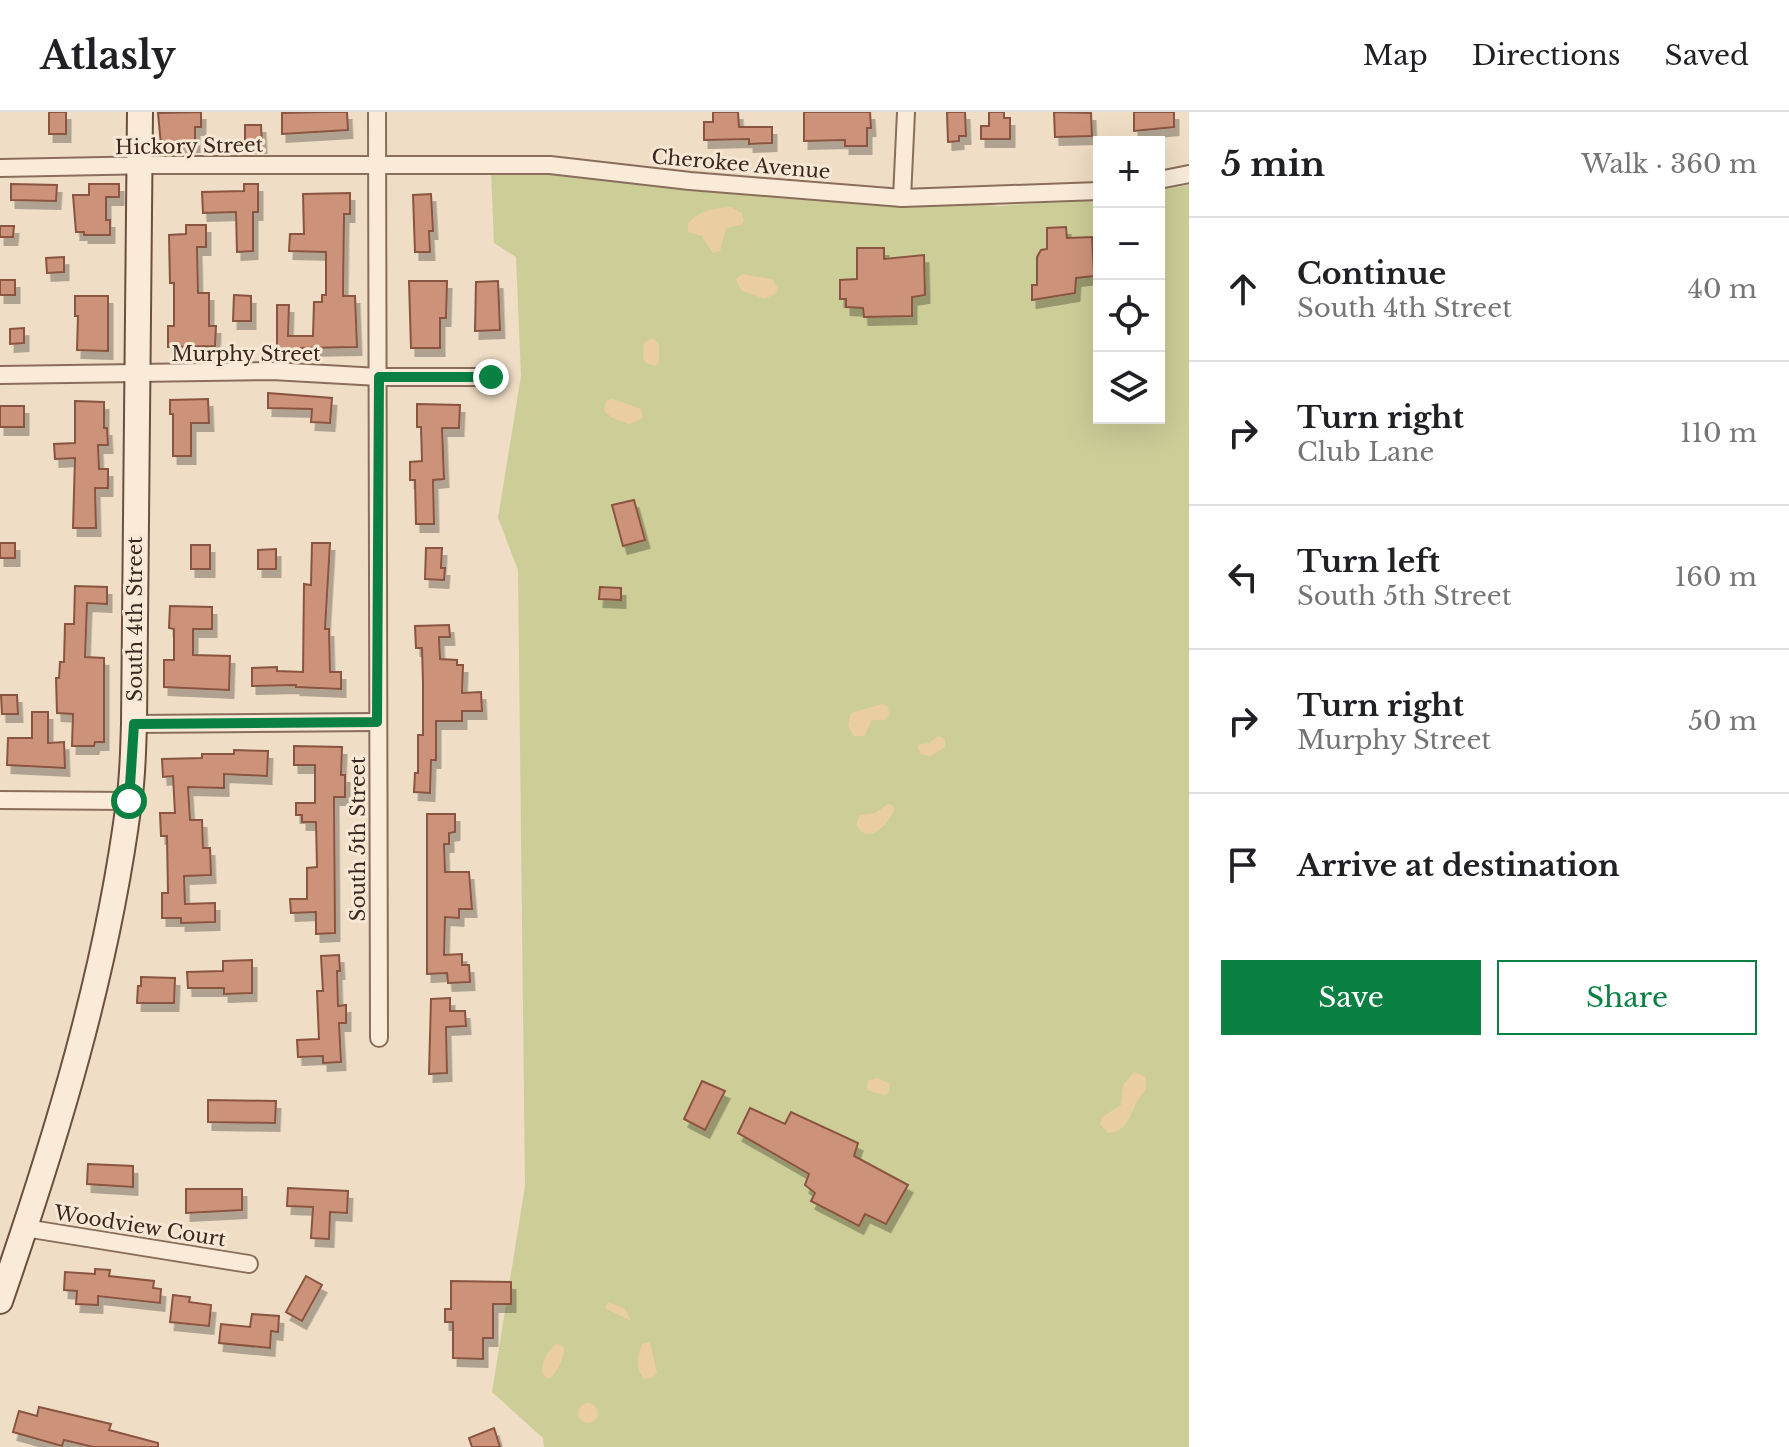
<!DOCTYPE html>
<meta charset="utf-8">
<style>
body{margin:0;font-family:"Libre Baskerville",serif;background:#f6f6f6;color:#202124}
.controls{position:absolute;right:24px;top:24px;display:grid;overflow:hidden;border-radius:0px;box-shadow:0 8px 32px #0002}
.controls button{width:72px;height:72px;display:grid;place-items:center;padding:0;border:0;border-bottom:2px solid #e0e0e0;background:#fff;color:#202124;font:40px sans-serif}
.stop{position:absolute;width:24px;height:24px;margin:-18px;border:6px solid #0b8043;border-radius:50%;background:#fff}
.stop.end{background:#0b8043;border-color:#fff;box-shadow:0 2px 8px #0008}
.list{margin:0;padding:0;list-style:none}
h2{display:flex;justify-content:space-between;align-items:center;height:104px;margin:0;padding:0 32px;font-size:34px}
h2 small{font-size:26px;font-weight:400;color:#757577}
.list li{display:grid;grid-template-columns:52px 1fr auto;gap:24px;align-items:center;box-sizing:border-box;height:144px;padding:0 32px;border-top:2px solid #e0e0e0}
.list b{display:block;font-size:30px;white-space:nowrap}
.list p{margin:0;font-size:26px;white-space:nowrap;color:#757577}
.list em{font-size:26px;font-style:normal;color:#757577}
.actions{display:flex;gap:16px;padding:24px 32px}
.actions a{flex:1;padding:18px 0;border:2px solid #0b8043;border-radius:0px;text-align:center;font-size:28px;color:#0b8043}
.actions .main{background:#0b8043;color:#fff}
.icon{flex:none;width:44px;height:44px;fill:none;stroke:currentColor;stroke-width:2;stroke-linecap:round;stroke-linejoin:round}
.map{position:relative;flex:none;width:1189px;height:1335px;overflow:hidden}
header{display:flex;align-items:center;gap:48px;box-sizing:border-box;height:112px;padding:0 40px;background:#fff;border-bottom:2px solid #e0e0e0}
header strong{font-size:38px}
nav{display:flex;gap:44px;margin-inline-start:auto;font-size:28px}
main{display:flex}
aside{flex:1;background:#fff}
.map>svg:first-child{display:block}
.green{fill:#cdcd98}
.sand{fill:#eacea2}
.building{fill:#cd937a;stroke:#895440;stroke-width:2;filter:url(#shadow)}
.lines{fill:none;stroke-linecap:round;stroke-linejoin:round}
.minor-casing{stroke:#8a6e5b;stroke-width:20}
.secondary-casing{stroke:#6c4f3e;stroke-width:28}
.minor{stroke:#f9ebd8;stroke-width:16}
.secondary{stroke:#f9ebd8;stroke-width:24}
.route{stroke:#0b8043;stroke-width:10}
.labels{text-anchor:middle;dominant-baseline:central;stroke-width:6;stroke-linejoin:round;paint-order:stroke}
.street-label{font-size:20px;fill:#3a281f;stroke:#f6e8d4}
</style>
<header>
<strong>Atlasly</strong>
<nav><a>Map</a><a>Directions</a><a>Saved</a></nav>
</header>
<main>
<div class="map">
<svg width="1189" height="1335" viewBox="0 0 1189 1335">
<defs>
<filter id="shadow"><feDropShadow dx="4.5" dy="8" stdDeviation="0" flood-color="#0004"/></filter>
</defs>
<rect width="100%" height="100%" fill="#efddc5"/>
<polygon class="green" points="491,59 570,62 850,86 1000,94 1099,87 1099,306 1159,306 1159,78 1189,73 1189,1335 544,1335 543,1326 492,1280 525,1074 518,458 498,406 521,264 516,145 494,131"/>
<g class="sand">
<path d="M 730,95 L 742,101 L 744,110 L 741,113 L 726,116 L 720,139 L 713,141 L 702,124 L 688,120 L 688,112 C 698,98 714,97 730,95 Z"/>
<polygon points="742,162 772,167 777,175 776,181 765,187 741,178 736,167"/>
<polygon points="653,226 659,233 659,250 655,254 646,251 643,246 644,231"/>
<polygon points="613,287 641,297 643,306 629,312 611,305 604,299 606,289"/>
<polygon points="882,592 888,595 889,604 884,608 872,608 864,624 854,624 848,614 851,601"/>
<polygon points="938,624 945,627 945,635 930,644 921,642 917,633 929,631"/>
<path d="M 888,692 L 892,693 L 894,698 C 888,714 867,734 856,712 L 860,703 L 875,701 Z"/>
<path d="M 1134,960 L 1146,965 L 1146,978 C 1130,991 1133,1020 1108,1021 L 1100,1012 L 1102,1005 L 1121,993 L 1123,973 Z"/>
<polygon points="877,966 890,972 889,981 885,983 867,978 868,969"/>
<polygon points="608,1190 625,1197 631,1209 605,1196"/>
<path d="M 650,1230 L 657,1260 L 654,1265 L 645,1267 C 635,1259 637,1241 643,1231 Z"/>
<path d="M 557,1232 L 564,1235 C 565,1244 556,1264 548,1267 L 543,1262 C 540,1252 548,1237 557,1232 Z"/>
<circle cx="588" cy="1301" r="10"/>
</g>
<g class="building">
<rect x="49" y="0" width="17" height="22"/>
<polygon points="201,0 201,15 195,15 195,32 161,33 158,1"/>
<polygon points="322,0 347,0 348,18 282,22 282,1"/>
<polygon points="713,0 738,0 739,15 772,15 772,31 749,32 749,27 704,28 704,10 713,10"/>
<polygon points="804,0 870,0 871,16 867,16 867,34 845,34 845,28 804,29"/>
<polygon points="947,0 965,0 966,24 959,24 959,29 948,30"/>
<polygon points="989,0 1004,0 1004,6 1010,6 1010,27 981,27 981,14 989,14"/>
<polygon points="1054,0 1091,1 1092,24 1055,25"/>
<polygon points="1134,0 1174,0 1174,15 1134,19"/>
<polygon points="245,13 261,13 262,33 245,33"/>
<polygon points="11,72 57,73 56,89 11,88"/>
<polygon points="89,72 119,72 119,85 106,85 106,108 110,108 110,123 84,123 84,120 76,120 73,83 89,83"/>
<polygon points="244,72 258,72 258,100 253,100 253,139 237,140 236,100 203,101 202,80 244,79"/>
<polygon points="350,81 350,102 344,102 343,184 355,184 357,235 301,236 301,239 287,239 287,246 277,245 277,193 289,193 288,224 313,224 314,190 322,190 322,183 326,183 326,140 289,139 290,122 304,122 303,82"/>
<polygon points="431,82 433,119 429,119 430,140 415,140 413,83"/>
<polygon points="186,113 206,113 206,135 197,135 198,181 209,181 209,214 216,214 215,234 168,235 168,214 174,214 174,171 170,171 169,123 186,122"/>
<polygon points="0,114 14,114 13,125 0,125"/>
<polygon points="1066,115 1067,126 1092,125 1094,164 1076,166 1075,181 1032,188 1032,173 1037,173 1037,145 1041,138 1047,137 1047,116"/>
<polygon points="857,136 884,136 884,147 924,143 925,183 912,185 912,204 864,205 863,196 846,195 846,187 840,187 840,168 857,167"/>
<polygon points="64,145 64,160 47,161 46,146"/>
<rect x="0" y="168" width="15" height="15"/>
<polygon points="409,169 447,169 446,206 440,206 440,236 411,236"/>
<polygon points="498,169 500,218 475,219 476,170"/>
<polygon points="234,183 251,184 251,209 233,209"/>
<polygon points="75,184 108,184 108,239 77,238 78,204 75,204"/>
<polygon points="24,216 24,231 10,232 10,217"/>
<polygon points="268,281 332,286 330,311 311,310 312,297 268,296"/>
<polygon points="208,287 209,311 191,311 191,344 173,344 173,302 170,302 170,288"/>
<polygon points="75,289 104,290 104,316 107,316 108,333 98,333 99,357 108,357 108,376 95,376 96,416 73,416 75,346 55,347 54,332 75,331"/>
<polygon points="417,292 460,293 459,316 442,316 444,367 433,368 434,412 416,412 415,368 410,368 410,350 422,349 421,315 417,315"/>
<rect x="0" y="294" width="24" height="21"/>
<polygon points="634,388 645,428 623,434 612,393"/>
<rect x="0" y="431" width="15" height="15"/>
<polygon points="312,431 330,431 325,517 329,517 330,560 341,560 341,577 296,575 296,573 252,574 252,556 277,555 277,559 303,560 304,472 311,473"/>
<rect x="191" y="433" width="19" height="24"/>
<polygon points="426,436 442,436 441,456 445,456 444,468 425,467"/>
<polygon points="276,437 276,457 258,457 258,438"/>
<polygon points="75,474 107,475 107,492 87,491 85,545 104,546 104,630 95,630 94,634 72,634 73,602 57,601 56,566 59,566 60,550 64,550 65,512 74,512"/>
<polygon points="600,475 621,476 621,488 599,487"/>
<polygon points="170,494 212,495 212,517 193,517 193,543 230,544 229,578 164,575 164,548 174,548 174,517 169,516"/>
<polygon points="449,513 450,525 439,525 440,547 457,548 457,553 463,553 462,581 481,580 482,599 462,599 462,609 436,609 436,648 431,648 430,681 414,680 415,661 418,661 418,623 423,623 423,571 422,536 416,536 415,514"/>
<polygon points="1,583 17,583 18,602 2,602"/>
<polygon points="32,600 48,600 48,631 64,630 65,656 7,653 8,626 32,626"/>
<polygon points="294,634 342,635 341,663 345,663 345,685 334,685 335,821 316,822 316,800 291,801 290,787 307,787 307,756 317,755 316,710 302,710 302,703 296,703 296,691 315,691 315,653 294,653"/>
<polygon points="234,638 268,639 267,664 224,662 224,676 188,675 190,708 202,708 203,736 210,736 211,763 184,764 185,792 215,791 215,810 181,811 181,806 162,806 162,781 168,781 167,724 161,724 160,701 175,701 173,664 163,665 162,647 202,646 202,642 234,642"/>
<polygon points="427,702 455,702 455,720 449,721 449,732 444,732 445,760 469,760 472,797 459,797 459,806 445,805 444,843 462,842 462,853 469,853 470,870 448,871 447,861 427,862"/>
<polygon points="339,843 340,859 337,859 338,894 346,893 346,911 339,911 341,950 323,951 323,944 298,945 297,928 319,927 317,879 323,879 321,844"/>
<polygon points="252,848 252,881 224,882 224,876 188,876 187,860 223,859 223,849"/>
<polygon points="141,865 175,866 174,891 137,891 138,874 141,874"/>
<polygon points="450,886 450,899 465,899 466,914 446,915 447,961 429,962 431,887"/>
<polygon points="702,969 725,979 705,1018 684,1007"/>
<polygon points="208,988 276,989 275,1011 208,1010"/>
<polygon points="750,996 785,1012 791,1000 858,1031 854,1044 908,1073 886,1112 865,1102 859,1114 811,1089 815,1081 805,1073 809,1062 738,1021"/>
<polygon points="88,1052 133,1054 133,1075 87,1072"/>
<polygon points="288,1076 348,1079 347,1101 330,1100 329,1127 311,1126 313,1095 287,1094"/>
<polygon points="186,1077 242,1077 242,1098 186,1101"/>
<polygon points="95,1157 110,1158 109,1164 154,1169 153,1176 161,1177 160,1191 98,1184 98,1193 76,1192 77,1179 64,1178 65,1160 95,1162"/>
<polygon points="306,1164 322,1173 302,1209 286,1200"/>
<polygon points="451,1169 511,1170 511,1192 493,1192 493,1226 483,1226 483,1247 453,1246 453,1210 445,1210 445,1197 451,1197"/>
<polygon points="173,1183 190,1185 189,1190 211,1193 209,1214 170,1210"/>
<polygon points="252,1202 279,1204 278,1220 271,1219 270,1236 219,1231 221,1212 250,1215"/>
<polygon points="39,1295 111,1312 109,1318 158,1331 158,1335 93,1335 64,1328 62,1334 13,1320 19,1299 37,1304"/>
<polygon points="494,1316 500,1335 472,1335 469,1326"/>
</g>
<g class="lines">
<g class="minor-casing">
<g id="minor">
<polyline points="377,0 379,926"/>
<polyline points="0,56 156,53 550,53 690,69 902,86 1099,79"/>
<polyline points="1159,68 1189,62"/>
<polyline points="902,86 906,0"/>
<polyline points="0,263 272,259 379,265 491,265"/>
<polyline points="134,612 377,610"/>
<polyline points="0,688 129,689"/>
<polyline points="25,1116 249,1152"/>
</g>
</g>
<g class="secondary-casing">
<path id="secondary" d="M 0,1189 C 56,1027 107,861 129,690 C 133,664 133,638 134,612 L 140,0"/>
</g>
<use href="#minor" class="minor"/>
<use href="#secondary" class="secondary"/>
</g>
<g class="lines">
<polyline class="route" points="129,689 134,612 377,610 379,265 491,265"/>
</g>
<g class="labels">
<g class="street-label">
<text transform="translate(189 34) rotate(-1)">Hickory Street</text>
<text transform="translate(741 52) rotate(5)">Cherokee Avenue</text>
<text x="246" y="242">Murphy Street</text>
<text transform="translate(135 507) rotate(-90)">South 4th Street</text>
<text transform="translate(358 727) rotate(-90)">South 5th Street</text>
<text transform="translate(140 1114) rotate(9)">Woodview Court</text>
</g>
</g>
</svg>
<div class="controls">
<button>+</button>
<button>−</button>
<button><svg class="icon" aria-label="locate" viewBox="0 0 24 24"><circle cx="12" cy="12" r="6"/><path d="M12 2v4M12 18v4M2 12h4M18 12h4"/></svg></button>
<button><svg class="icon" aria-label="layers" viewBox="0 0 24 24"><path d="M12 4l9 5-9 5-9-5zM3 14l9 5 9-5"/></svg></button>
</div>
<div class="stop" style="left:129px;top:689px"></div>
<div class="stop end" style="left:491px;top:265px"></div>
</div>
<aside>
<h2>5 min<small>Walk · 360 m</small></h2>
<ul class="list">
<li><svg class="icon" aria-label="ahead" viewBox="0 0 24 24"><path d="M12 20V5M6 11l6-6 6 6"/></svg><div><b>Continue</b><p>South 4th Street</p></div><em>40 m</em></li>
<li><svg class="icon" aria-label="right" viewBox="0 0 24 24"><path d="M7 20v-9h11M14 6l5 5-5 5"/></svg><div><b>Turn right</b><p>Club Lane</p></div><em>110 m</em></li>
<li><svg class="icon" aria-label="left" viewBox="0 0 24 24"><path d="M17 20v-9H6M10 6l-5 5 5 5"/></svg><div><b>Turn left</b><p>South 5th Street</p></div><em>160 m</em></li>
<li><svg class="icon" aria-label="right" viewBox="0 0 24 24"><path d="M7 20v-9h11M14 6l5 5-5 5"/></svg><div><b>Turn right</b><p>Murphy Street</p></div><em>50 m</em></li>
<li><svg class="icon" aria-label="arrive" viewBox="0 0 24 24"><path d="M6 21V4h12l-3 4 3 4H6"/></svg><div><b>Arrive at destination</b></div></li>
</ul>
<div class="actions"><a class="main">Save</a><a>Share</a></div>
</aside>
</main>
